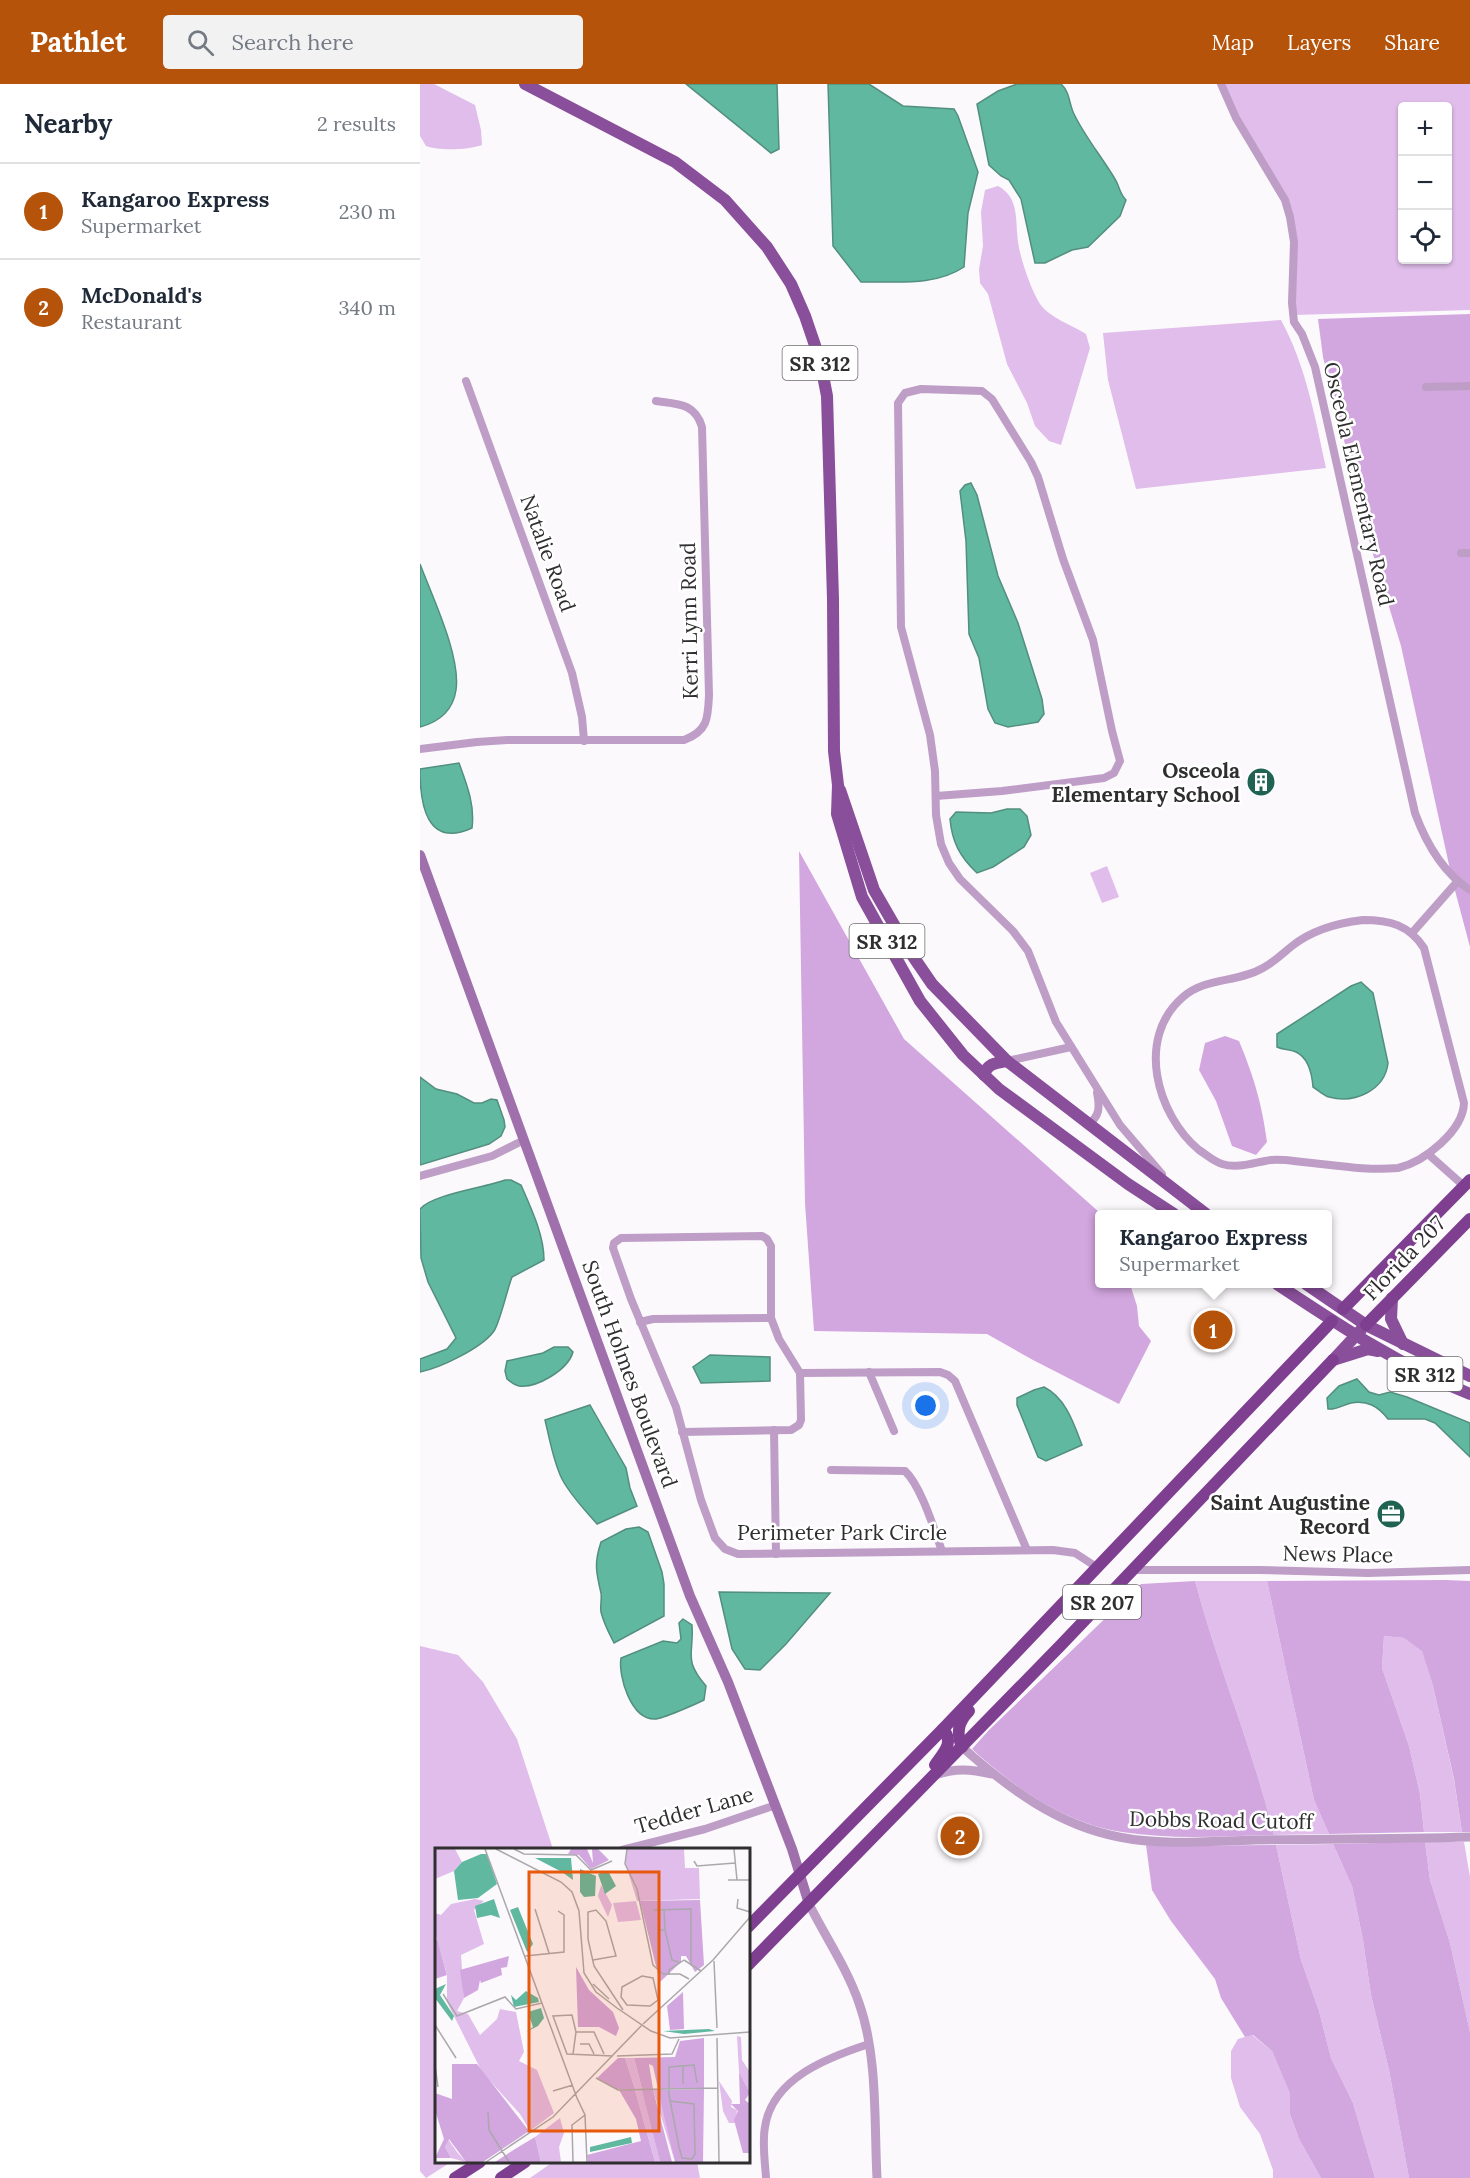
<!DOCTYPE html>
<meta charset="utf-8">
<style>
body{margin:0;font-family:Lora,serif;background:#f2f2f3;color:#1f2937}
.controls{position:absolute;right:18px;top:18px;display:grid;overflow:hidden;border-radius:6px;box-shadow:0 2px 4px #0004}
.controls button{width:54px;height:54px;display:grid;place-items:center;padding:0;border:0;border-bottom:2px solid #e0e1e3;background:#fff;color:#1f2937;font:30px sans-serif}
.you{position:absolute;left:506px;top:1322px;width:21px;height:21px;margin:-15px;border:4px solid #fff;border-radius:50%;background:#1a73e8;box-shadow:0 0 0 9px #1a73e833}
.badge{display:grid;place-items:center;width:39px;height:39px;border-radius:50%;background:#b45309;color:#fff;font-size:20px;font-weight:700}
.pin{position:absolute;translate:-50% -50%;border:3px solid #fff;box-shadow:0 2px 6px #0006}
.popup{position:absolute;left:675px;top:1126px;width:237px;height:78px;box-sizing:border-box;display:grid;place-content:center;border-radius:6px;background:#fff;filter:drop-shadow(0 2px 4px #0005);font-size:20px;white-space:nowrap;color:#747a83}
.popup b{font-size:22px;color:#1f2937}
.popup::after{content:'';position:absolute;left:50%;top:100%;margin-left:-12px;border:12px solid transparent;border-top-color:#fff}
.list{margin:0;padding:0;list-style:none}
h2{display:flex;justify-content:space-between;align-items:center;height:78px;margin:0;padding:0 24px;font-size:26px}
h2 small{font-size:20px;font-weight:400;color:#747a83}
.list li{display:grid;grid-template-columns:39px 1fr auto;gap:18px;align-items:center;box-sizing:border-box;height:96px;padding:0 24px;border-top:2px solid #e0e1e3}
.list b{display:block;font-size:22px;white-space:nowrap}
.list p{margin:0;font-size:20px;white-space:nowrap;color:#747a83}
.list em{font-size:20px;font-style:normal;color:#747a83}
.icon{flex:none;width:33px;height:33px;fill:none;stroke:currentColor;stroke-width:2;stroke-linecap:round;stroke-linejoin:round}
.map{position:relative;flex:none;width:1050px;height:2094px;overflow:hidden}
header{display:flex;align-items:center;gap:36px;box-sizing:border-box;height:84px;padding:0 30px;background:#b45309;color:#fff}
header strong{font-size:28px}
nav{display:flex;gap:33px;margin-inline-start:auto;font-size:21px}
.search{width:420px;height:54px;background:#f2f2f3;display:flex;align-items:center;gap:15px;box-sizing:border-box;padding:0 21px;border-radius:6px;color:#747a83;font-size:22px}
main{display:flex}
aside{flex:1;background:#fff}
.map>svg:first-child{display:block}
.green{fill:#e0bdea;fill-rule:evenodd}
.forest{fill:#d2a6df}
.water{fill:#60b8a0;stroke:#528f7e;stroke-width:1.5}
.lines{fill:none;stroke-linecap:round;stroke-linejoin:round}
.minor{stroke:#be9ec7;stroke-width:8}
.tertiary{stroke:#be9ec7;stroke-width:9}
.secondary{stroke:#a070ad;stroke-width:10}
.primary{stroke:#894f9a;stroke-width:12}
.trunk{stroke:#7f3f91;stroke-width:12}
.labels{text-anchor:middle;dominant-baseline:central;stroke-width:5;stroke-linejoin:round;paint-order:stroke}
.shield{fill:#fff;stroke:#6e6d6e;stroke-width:1.5}
.shield-label{font-size:20px;font-weight:bold;fill:#302f30}
.street-label{font-size:21px;fill:#302f30;stroke:#fff}
.poi-label{font-size:21px;font-weight:bold;fill:#302f30;stroke:#fff;text-anchor:end}
.inset-road{fill:none;stroke:#aaa8ab;stroke-width:1.5}
.view{fill:#e8590c;fill-opacity:0.15;stroke:#e8590c;stroke-width:3}
.inset-edge{fill:none;stroke:#302f30;stroke-width:3}
</style>
<header>
<strong>Pathlet</strong>
<div class="search"><svg class="icon" aria-label="search" viewBox="0 0 24 24"><circle cx="10" cy="10" r="6"/><path d="M15 15l6 6"/></svg>Search here</div>
<nav><a>Map</a><a>Layers</a><a>Share</a></nav>
</header>
<main>
<aside>
<h2>Nearby<small>2 results</small></h2>
<ul class="list">
<li><span class="badge">1</span><div><b>Kangaroo Express</b><p>Supermarket</p></div><em>230 m</em></li>
<li><span class="badge">2</span><div><b>McDonald's</b><p>Restaurant</p></div><em>340 m</em></li>
</ul>
</aside>
<div class="map">
<svg width="1050" height="2094" viewBox="0 0 1050 2094">
<rect width="100%" height="100%" fill="#fcf9fd"/>
<g class="green">
<path d="M 0,0 L 14,0 L 55,21 L 61,46 L 62,61 C 48,66 19,67 6,62 L 0,52 Z"/>
<path d="M 801,0 L 1050,0 L 1050,226 L 873,231 L 870,133 ZM 982,22 L 1028,22 L 1028,176 L 982,176 Z"/>
<path d="M 578,102 C 602,115 594,141 599,164 C 603,182 611,205 620,220 C 630,234 652,241 666,250 L 670,264 L 641,361 L 629,357 L 615,342 L 607,319 L 587,280 L 568,210 L 560,199 L 559,185 L 563,162 L 561,128 L 565,106 Z"/>
<path d="M 861,236 C 886,282 895,333 906,384 L 716,405 L 688,296 L 683,249 Z"/>
<polygon points="687,782 699,813 682,819 670,789"/>
<path d="M 775,1497 L 847,1497 L 894,1716 L 909,1750 L 854,1751 C 833,1665 798,1583 775,1497 Z"/>
<polygon points="964,1552 984,1554 1002,1566 1013,1602 1034,1696 1042,1748 1004,1748 1000,1710 989,1662 962,1584"/>
<polygon points="0,1562 38,1571 63,1598 97,1655 133,1765 16,1766 16,2078 31,2078 6,2094 0,2087"/>
<polygon points="1005,1758 1044,1758 1050,1793 1050,1948 1030,1859 1010,1796"/>
<polygon points="913,1760 932,1802 943,1856 951,1911 969,1986 989,2094 955,2094 933,2019 911,1974 899,1927 881,1876 856,1761"/>
<polygon points="832,1951 852,1967 870,2010 870,2030 879,2055 901,2094 853,2094 853,2086 840,2050 820,2023 811,1994 811,1967 818,1955"/>
<polygon points="133,2078 277,2078 280,2094 110,2094"/>
</g>
<g class="forest">
<polygon points="1050,230 1050,863 1033,799 981,562 952,467 903,273 898,235"/>
<polygon points="379,767 484,955 679,1128 679,1200 710,1200 717,1222 719,1242 731,1257 699,1320 613,1276 567,1250 394,1247 385,1119"/>
<path d="M 805,952 L 819,957 C 834,993 842,1020 847,1058 L 836,1071 L 812,1062 L 796,1017 L 779,986 L 785,959 Z"/>
<polygon points="1025,1496 1050,1497 1050,1748 1042,1748 1034,1695 1013,1602 1002,1567 984,1554 964,1552 962,1584 989,1662 1000,1710 1004,1748 909,1750 894,1716 847,1497"/>
<path d="M 775,1497 C 798,1583 833,1665 854,1751 C 803,1752 752,1756 702,1748 C 644,1739 594,1703 552,1665 L 569,1646 L 721,1500 Z"/>
<polygon points="1005,1758 1010,1796 1030,1859 1050,1948 1050,2094 989,2094 969,1986 951,1911 943,1856 932,1802 913,1760"/>
<polygon points="726,1761 751,1762 856,1761 881,1876 899,1927 911,1974 933,2019 955,2094 901,2094 879,2055 870,2030 870,2010 852,1967 833,1951 825,1953 801,1914 795,1895 751,1837 732,1806"/>
</g>
<g class="water">
<polygon points="266,0 357,0 359,65 351,69"/>
<path d="M 408,0 L 449,0 L 483,22 L 534,25 L 538,32 L 558,88 L 548,129 L 544,183 C 514,203 476,197 441,198 L 413,162 Z"/>
<path d="M 597,0 L 641,0 C 650,8 649,20 654,30 C 665,53 682,73 695,95 C 700,103 699,109 706,116 L 700,132 L 668,163 L 652,166 L 625,179 L 615,179 L 601,115 L 589,96 L 581,92 L 569,81 L 557,20 L 578,7 Z"/>
<polygon points="551,399 557,411 578,492 598,539 622,615 624,630 618,638 588,643 575,639 568,625 559,574 549,550 546,457 540,407 545,401"/>
<path d="M 0,480 C 12,512 41,572 36,606 C 33,626 19,638 0,643 Z"/>
<path d="M 39,679 C 47,701 55,721 52,744 C 6,765 0,719 0,685 Z"/>
<path d="M 587,725 L 600,725 L 607,732 L 611,751 L 604,763 L 573,783 L 557,789 C 540,773 532,758 530,735 L 536,728 L 571,729 Z"/>
<path d="M 941,898 L 953,909 L 968,979 C 965,1006 935,1020 909,1013 C 904,1012 898,1006 893,1003 C 892,990 889,974 876,968 C 869,965 863,966 857,963 L 857,950 L 931,902 Z"/>
<polygon points="0,993 16,1005 37,1010 54,1019 62,1019 71,1015 77,1016 84,1036 85,1043 81,1052 69,1060 0,1081"/>
<path d="M 85,1096 L 91,1096 L 101,1101 C 111,1124 124,1151 124,1176 L 92,1193 C 87,1206 80,1238 74,1247 C 62,1264 20,1284 0,1288 L 0,1275 L 27,1265 L 36,1254 L 8,1198 L 1,1174 L 0,1125 C 13,1110 64,1104 85,1096 Z"/>
<path d="M 134,1263 L 148,1263 L 153,1268 C 148,1286 117,1304 99,1302 C 94,1301 91,1298 87,1295 L 85,1287 L 87,1277 L 123,1269 Z"/>
<polygon points="290,1271 350,1273 350,1297 281,1299 273,1283"/>
<path d="M 937,1295 L 949,1308 L 959,1311 L 970,1308 L 987,1313 L 1050,1339 L 1050,1373 L 1015,1339 L 1005,1335 L 968,1335 C 958,1322 947,1316 931,1319 C 922,1321 917,1326 908,1325 L 907,1314 L 919,1302 Z"/>
<path d="M 624,1303 C 646,1314 654,1340 662,1361 L 626,1377 L 618,1373 L 597,1321 L 597,1314 L 614,1306 Z"/>
<path d="M 170,1321 L 206,1384 L 210,1404 L 217,1422 L 177,1440 C 165,1426 151,1412 142,1395 C 133,1377 130,1356 125,1336 Z"/>
<path d="M 219,1443 L 228,1448 L 242,1488 L 244,1500 L 244,1532 L 194,1559 C 189,1549 184,1540 181,1528 C 180,1522 182,1515 181,1509 C 176,1488 174,1479 181,1458 L 206,1445 Z"/>
<polygon points="299,1508 405,1509 410,1509 366,1560 340,1586 325,1585 312,1565"/>
<path d="M 263,1535 L 272,1541 C 274,1571 263,1575 286,1602 L 284,1616 C 276,1620 242,1635 235,1635 C 211,1636 198,1592 201,1574 L 243,1557 L 257,1559 L 261,1555 L 259,1539 Z"/>
</g>
<g class="lines">
<g class="minor">
<path d="M 801,0 L 816,34 L 865,116 L 870,133 L 874,158 L 872,219 L 874,238 L 882,250 L 895,283 L 995,729 C 1006,759 1022,788 1050,806"/>
<polyline points="46,297 152,589 162,633 164,657"/>
<polyline points="1006,303 1050,302"/>
<polyline points="1041,469 1050,469"/>
<path d="M 0,665 L 57,658 L 87,656 L 264,656 C 288,647 288,634 289,611 L 282,343 C 275,319 258,320 236,317"/>
<polyline points="516,712 582,707 684,694 694,689 700,677 692,647 673,556 643,475 618,393 611,378 572,315 562,307 501,305 485,309 478,319 481,543 510,651 515,687 516,731 521,760 529,779 540,795 593,847 608,867 636,938 700,1041 742,1090"/>
<path d="M 943,836 C 970,836 989,841 1004,864 L 1044,1019 C 1043,1047 1004,1078 978,1084 C 947,1087 914,1081 883,1078 C 873,1077 862,1075 851,1076 C 835,1078 818,1085 802,1080 C 793,1077 787,1071 779,1066 C 737,1031 715,954 763,913 C 786,893 817,899 843,884 C 854,878 862,870 872,862 C 892,846 917,839 943,836 Z"/>
<polyline points="992,849 1037,798"/>
<polyline points="587,977 651,963"/>
<path d="M 667,1041 C 680,1033 680,1023 677,1009"/>
<polyline points="1008,1070 1044,1102"/>
<polyline points="0,1092 72,1072 104,1056"/>
<polyline points="220,1238 233,1235 351,1234"/>
<polyline points="449,1288 474,1347"/>
<polyline points="380,1289 520,1288 528,1291 535,1297 607,1466"/>
<polyline points="354,1346 356,1470"/>
<polyline points="262,1348 371,1346 379,1341 381,1336 380,1289 359,1255 351,1234 351,1162 347,1155 342,1152 201,1154 194,1159 193,1164 211,1215 256,1323 281,1416 295,1454 305,1465 318,1470 633,1466 655,1469 678,1484"/>
<path d="M 411,1386 L 485,1387 C 501,1402 514,1445 522,1467"/>
<polyline points="714,1486 839,1486 948,1489 1050,1486"/>
<polyline points="202,1766 285,1745 356,1721"/>
<path d="M 346,2094 C 345,2077 342,2059 345,2043 C 352,1994 409,1973 449,1960"/>
</g>
<g class="tertiary">
<path d="M 542,1663 C 588,1704 637,1741 699,1753 C 743,1762 791,1757 835,1756 C 907,1755 979,1755 1050,1753"/>
<path d="M 515,1691 C 535,1684 551,1685 571,1690"/>
<path d="M 389,1820 C 406,1854 427,1884 439,1919 C 458,1972 454,2038 457,2094"/>
</g>
<polyline class="secondary" points="0,771 270,1512 308,1598 372,1765 389,1820"/>
<g class="primary">
<polyline points="105,0 255,78 305,116 347,163 371,200 385,232 400,276 407,312 413,515 414,667 418,701 417,730 442,813 500,917 543,971 579,1005 708,1100 754,1130"/>
<polyline points="420,706 454,806 488,865 512,900 587,977 786,1130"/>
<path d="M 564,991 C 568,979 576,979 587,977"/>
<path d="M 857,1200 C 919,1241 980,1282 1050,1310"/>
<polyline points="886,1200 946,1241 1050,1292"/>
<polyline points="972,1214 971,1235 983,1260"/>
<polyline points="914,1275 941,1246"/>
<polyline points="913,1276 948,1265 958,1267"/>
</g>
<g class="trunk">
<polyline points="923,1225 1050,1096"/>
<polyline points="946,1241 1050,1135"/>
<path d="M 542,1663 C 536,1649 538,1638 549,1627"/>
<path d="M 515,1681 C 523,1669 535,1659 523,1645"/>
<polyline points="328,1843 523,1645 912,1237"/>
<polyline points="328,1881 640,1562 913,1276"/>
<polyline points="35,2094 60,2078"/>
<polyline points="81,2094 105,2078"/>
</g>
</g>
<defs>
<g id="building-disc" transform="scale(1.5)"><circle r="9.5" fill="#206353" stroke="#fff"/><path d="M-4-6H4V6H1V3H-1V6H-4ZM-2.5-4.3h1.7v1.8h-1.7ZM.8-4.3h1.7v1.8H.8ZM-2.5-1h1.7V.8h-1.7ZM.8-1h1.7V.8H.8Z" fill="#fff"/></g>
<g id="office-disc" transform="scale(1.5)"><circle r="9.5" fill="#206353" stroke="#fff"/><path d="M-6-3h4V-5.5h4V-3h4V5H-6ZM-1-4.5V-3h2v-1.5ZM-6 0V1H6V0Z" fill="#fff"/></g>
</defs>
<g fill-rule="evenodd">
<use href="#building-disc" x="841" y="698"/>
<use href="#office-disc" x="971" y="1430"/>
</g>
<g class="labels">
<g class="shield">
<rect x="362.5" y="262" width="75" height="34" rx="4.5"/>
<rect x="429.5" y="840" width="75" height="34" rx="4.5"/>
<rect x="967.5" y="1273" width="75" height="34" rx="4.5"/>
<rect x="643" y="1501" width="78" height="34" rx="4.5"/>
</g>
<g class="shield-label">
<text x="400" y="279">SR 312</text>
<text x="467" y="857">SR 312</text>
<text x="1005" y="1290">SR 312</text>
<text x="682" y="1518">SR 207</text>
</g>
<g class="street-label">
<text transform="translate(939 400) rotate(77)">Osceola Elementary Road</text>
<text transform="translate(128 469) rotate(70)">Natalie Road</text>
<text transform="translate(269 537) rotate(-91)">Kerri Lynn Road</text>
<text transform="translate(984 1174) rotate(-46)">Florida 207</text>
<text transform="translate(210 1290) rotate(70)">South Holmes Boulevard</text>
<text x="422" y="1448">Perimeter Park Circle</text>
<text transform="translate(918 1470) rotate(1)">News Place</text>
<text transform="translate(274 1726) rotate(-16)">Tedder Lane</text>
<text transform="translate(801 1736) rotate(1)">Dobbs Road Cutoff</text>
</g>
<g class="poi-label">
<text x="820" y="686">Osceola<tspan x="820" dy="24">Elementary School</tspan></text>
<text x="950" y="1418">Saint Augustine<tspan x="950" dy="24">Record</tspan></text>
</g>
</g>
<g transform="translate(15 1764)">
<rect width="315" height="315" fill="#fcf9fd"/>
<path d="M 0,1 L 20,1 L 27,14 L 19,23 L 0,31 ZM 192,1 L 249,1 L 250,20 L 264,20 L 265,51 L 202,53 L 190,14 ZM 166,37 L 177,57 L 173,69 L 163,48 ZM 40,51 L 49,53 L 39,62 L 49,96 L 26,107 L 29,150 L 22,163 L 33,166 L 45,187 L 62,171 L 65,161 L 81,164 L 89,204 L 84,213 L 102,222 L 119,265 L 95,283 L 85,266 L 47,224 L 12,154 L 12,126 L 0,85 L 0,65 L 6,67 L 16,56 ZM 201,53 L 206,72 L 183,74 L 178,55 ZM 302,188 L 306,189 L 307,212 L 315,224 L 315,245 L 304,224 ZM 190,210 L 199,210 L 207,241 L 200,241 ZM 284,233 L 297,253 L 296,259 L 302,262 L 301,275 L 294,275 L 288,263 ZM 200,242 L 207,242 L 209,247 L 225,314 L 220,314 ZM 218,242 L 223,242 L 228,256 L 240,314 ZM 125,270 L 129,285 L 124,299 L 126,314 L 106,314 L 100,289 ZM 13,291 L 22,304 L 31,314 L 16,310 L 10,299 Z" fill="#e0bdea"/>
<path d="M 136,1 L 152,1 L 158,15 L 157,1 L 163,1 L 174,12 L 156,21 L 144,7 L 133,6 ZM 265,52 L 269,117 L 260,124 L 251,108 L 246,108 L 246,114 L 225,134 L 205,53 ZM 2,91 L 12,127 L 0,131 L 0,94 ZM 74,108 L 72,119 L 66,120 L 67,127 L 46,135 L 45,132 L 43,142 L 29,150 L 25,122 ZM 141,119 L 154,142 L 178,164 L 184,180 L 181,188 L 164,179 L 143,179 ZM 248,144 L 249,181 L 235,182 L 232,158 ZM 269,190 L 269,240 L 223,241 L 218,218 L 214,216 L 218,241 L 207,241 L 199,210 L 240,209 L 245,193 ZM 183,210 L 190,210 L 200,241 L 181,241 L 162,230 ZM 17,216 L 42,216 L 94,283 L 48,314 L 31,314 L 14,291 L 10,299 L 16,310 L 0,310 L 9,291 L 0,262 L 0,245 L 17,251 ZM 304,224 L 315,245 L 310,252 L 315,256 L 315,305 L 308,305 L 299,272 L 303,263 L 296,256 L 305,256 ZM 269,241 L 268,314 L 240,314 L 223,242 ZM 184,242 L 200,242 L 220,314 L 153,314 L 152,307 L 206,293 L 201,271 ZM 207,242 L 218,242 L 237,314 L 225,314 ZM 100,289 L 106,314 L 60,314 L 80,301 Z" fill="#d2a6df"/>
<path d="M 46,6 L 52,6 L 62,36 L 43,50 L 23,52 L 19,23 L 27,14 ZM 100,10 L 136,10 L 138,32 L 127,24 ZM 145,21 L 161,28 L 160,48 L 149,49 L 145,44 ZM 173,23 L 181,38 L 170,46 L 163,26 ZM 59,51 L 65,70 L 56,67 L 42,70 L 40,58 ZM 83,59 L 98,96 L 92,104 L 75,62 ZM 11,136 L 5,147 L 19,168 L 17,173 L 0,150 L 0,141 ZM 91,143 L 103,150 L 104,154 L 79,159 L 76,147 L 81,152 ZM 106,160 L 109,170 L 103,178 L 91,184 L 98,179 L 93,164 ZM 274,181 L 280,183 L 249,186 L 228,183 ZM 196,289 L 197,295 L 155,304 L 155,299 Z" fill="#60b8a0"/>
<path class="inset-road" d="M 50,1 L 142,250M 61,1 L 126,34 L 137,44 L 144,63 L 149,125 L 161,144 L 182,160 L 216,183 L 235,190 L 315,184M 79,1 L 89,6 L 141,7 L 156,22 L 177,13M 192,1 L 190,16 L 202,41 L 218,117 L 228,126 L 245,126 L 254,131M 299,1 L 302,32M 259,13 L 262,18 L 300,15M 293,32 L 315,32M 303,51 L 302,60 L 315,64M 100,61 L 114,105M 218,62 L 256,61 L 256,118M 223,82 L 230,82 L 229,61M 230,82 L 237,112 L 244,114M 90,108 L 129,104 L 129,67 L 123,63M 158,112 L 181,108 L 171,73 L 161,62 L 153,64 L 153,91 L 159,118 L 188,162M 249,112 L 266,123M 279,113 L 282,180M 234,127 L 234,122 L 249,112M 207,128 L 218,130 L 223,152 L 215,158 L 192,157 L 186,149 L 187,139 ZM 158,136 L 174,151M 8,146 L 22,168 L 70,149 L 81,161 L 107,155M 208,176 L 278,112 L 315,69M 0,177 L 21,210M 141,184 L 137,167 L 118,168 L 132,206 L 178,208M 141,184 L 159,184 L 169,206M 282,190 L 284,314M 145,196 L 154,196 L 159,206M 138,206 L 141,184M 182,208 L 237,206 L 244,191M 0,217 L 3,239M 248,217 L 248,236M 161,230 L 183,242 L 283,240M 118,243 L 138,237M 142,250 L 150,267 L 152,314M 235,253 L 259,256 L 260,306 L 257,311 L 247,310 L 244,299 L 234,247 L 234,219 L 259,217 L 262,235M 315,257 L 315,296M 53,264 L 54,282 L 74,314M 51,314 L 118,269 L 207,177M 138,314 L 137,277 L 150,267"/>
<path class="view" d="M 94,24 L 224,24 L 224,283 L 94,283 Z"/>
<rect width="315" height="315" class="inset-edge"/>
</g>
</svg>
<div class="controls">
<button>+</button>
<button>−</button>
<button><svg class="icon" aria-label="locate" viewBox="0 0 24 24"><circle cx="12" cy="12" r="6"/><path d="M12 2v4M12 18v4M2 12h4M18 12h4"/></svg></button>
</div>
<div class="you"></div>
<div class="pin badge" style="left:793px;top:1246px">1</div>
<div class="popup"><b>Kangaroo Express</b>Supermarket</div>
<div class="pin badge" style="left:540px;top:1752px">2</div>
</div>
</main>
